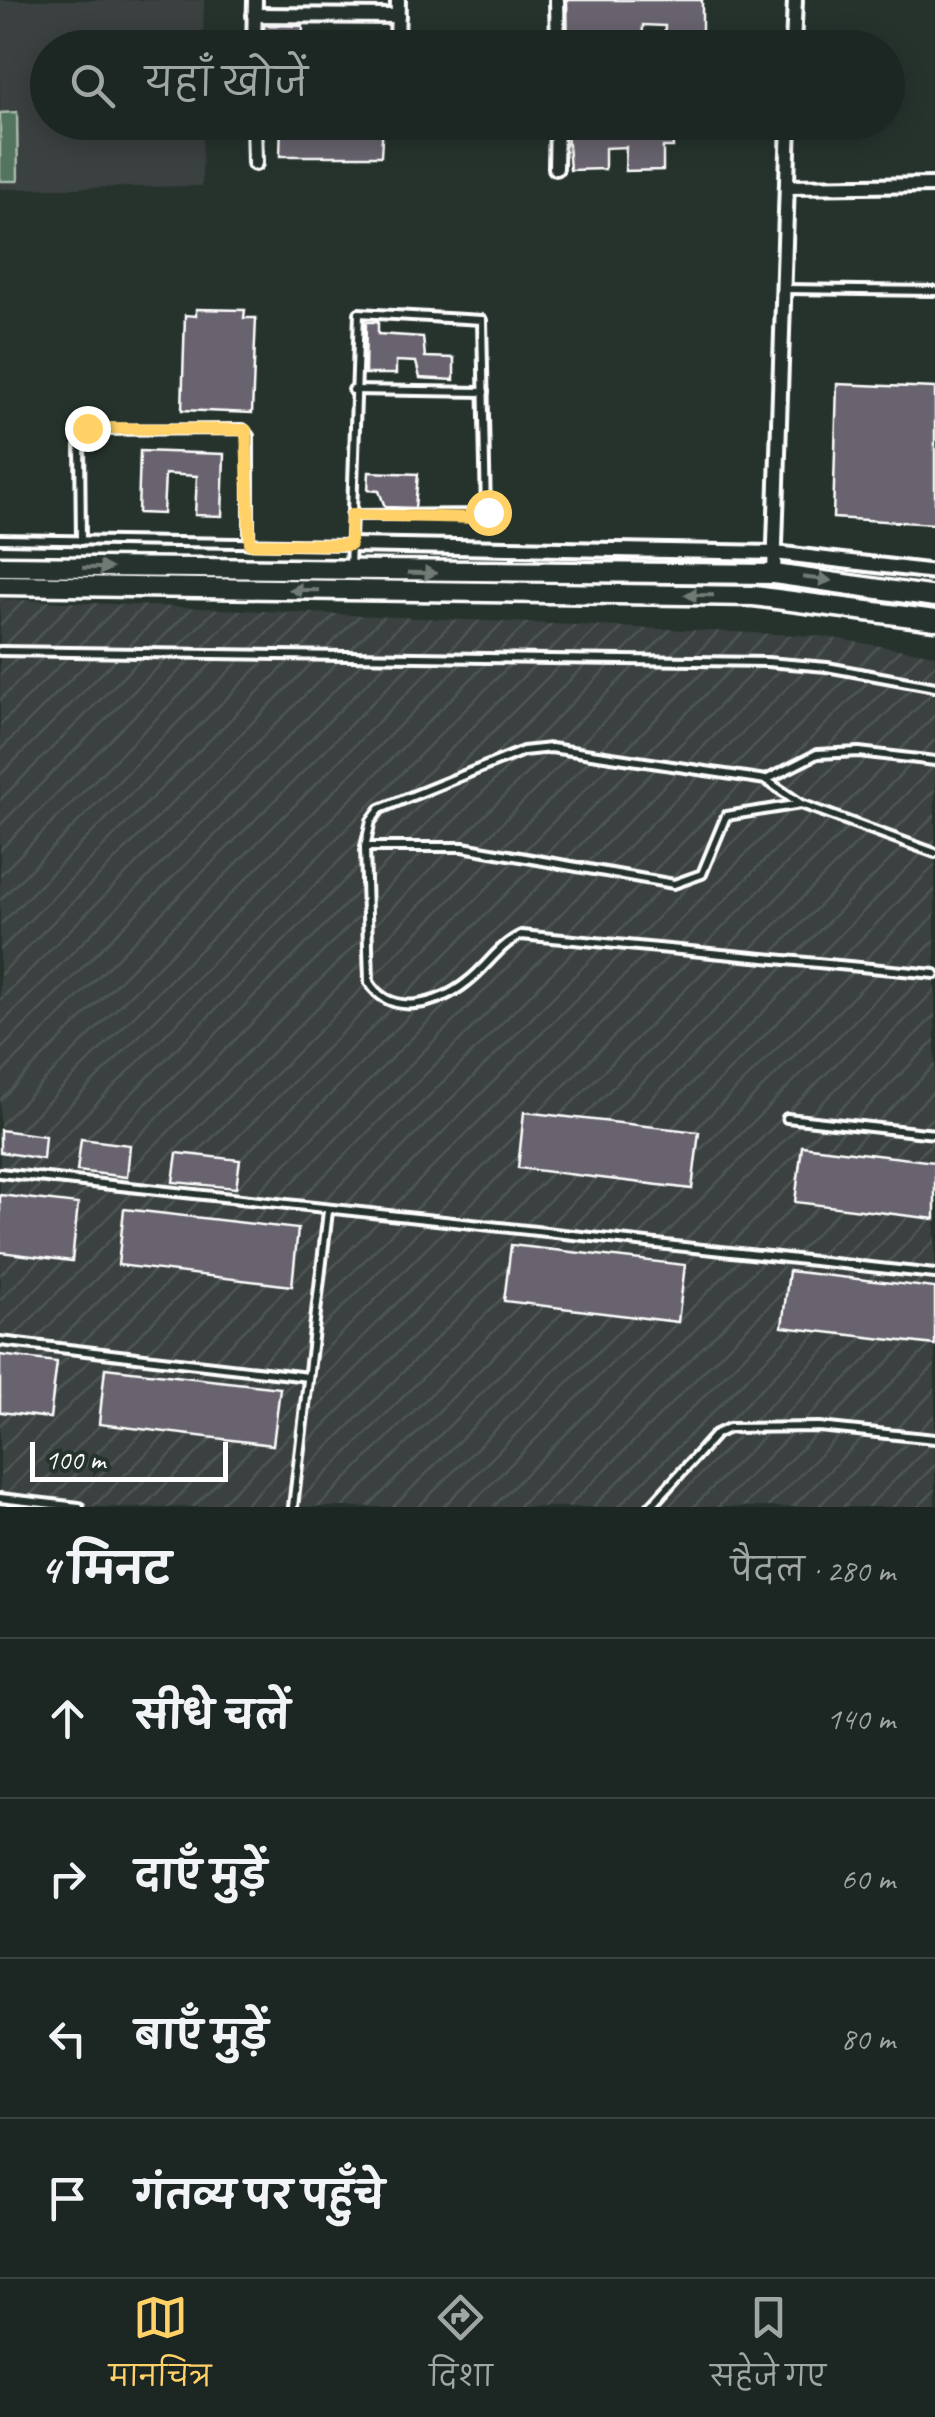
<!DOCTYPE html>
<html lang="hi">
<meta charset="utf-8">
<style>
body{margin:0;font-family:Caveat,"Playpen Sans Deva",sans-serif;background:#29322f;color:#f1f3f6}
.scale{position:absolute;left:30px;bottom:25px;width:198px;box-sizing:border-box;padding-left:10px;border:5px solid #fff;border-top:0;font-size:28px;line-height:35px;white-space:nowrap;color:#fff;-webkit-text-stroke:8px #26332d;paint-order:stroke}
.stop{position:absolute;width:30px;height:30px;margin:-22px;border:8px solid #ffd166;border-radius:50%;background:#fff}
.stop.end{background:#ffd166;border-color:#fff;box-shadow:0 2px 10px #0008}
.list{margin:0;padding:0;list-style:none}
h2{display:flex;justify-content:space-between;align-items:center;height:130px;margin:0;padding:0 40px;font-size:42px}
h2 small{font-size:32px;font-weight:400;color:#a0a5a5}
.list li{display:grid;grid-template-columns:65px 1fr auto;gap:30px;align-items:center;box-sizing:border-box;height:160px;padding:0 40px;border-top:2px solid #3a4340}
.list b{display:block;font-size:38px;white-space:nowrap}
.list em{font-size:32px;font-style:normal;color:#a0a5a5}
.icon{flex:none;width:55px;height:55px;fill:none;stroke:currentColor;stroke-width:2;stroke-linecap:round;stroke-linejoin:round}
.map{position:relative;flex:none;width:935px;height:1507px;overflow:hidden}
.search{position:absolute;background:#1c2622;box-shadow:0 5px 25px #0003;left:30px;right:30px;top:30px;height:110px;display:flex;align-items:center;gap:25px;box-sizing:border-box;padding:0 35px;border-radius:55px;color:#a0a5a5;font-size:38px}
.sheet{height:770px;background:#1c2622}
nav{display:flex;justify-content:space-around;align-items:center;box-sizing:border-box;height:140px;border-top:2px solid #3a4340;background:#1c2622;font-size:28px;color:#a0a5a5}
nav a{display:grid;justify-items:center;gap:5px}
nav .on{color:#ffd166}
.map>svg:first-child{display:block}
.built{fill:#3a4140}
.industrial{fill:url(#industrial-furrows)}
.pitch{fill:#53745e;stroke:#a9baae;stroke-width:2.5}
.building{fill:#67636e;stroke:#fff;stroke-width:2.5}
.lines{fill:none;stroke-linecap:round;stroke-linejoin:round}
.service-casing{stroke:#fff;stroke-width:14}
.minor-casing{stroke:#fff;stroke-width:20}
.secondary-casing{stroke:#fff;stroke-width:25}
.service{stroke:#26332d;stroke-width:6}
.minor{stroke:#26332d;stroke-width:12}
.secondary{stroke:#26332d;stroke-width:18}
.oneway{fill:#727a76}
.route{stroke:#ffd166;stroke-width:12}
</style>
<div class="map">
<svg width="935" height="1507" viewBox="0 0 935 1507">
<defs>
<pattern id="industrial-furrows" width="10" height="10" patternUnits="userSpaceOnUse" patternTransform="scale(2.5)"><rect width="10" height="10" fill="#3a4140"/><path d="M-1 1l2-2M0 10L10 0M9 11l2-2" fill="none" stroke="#4e5453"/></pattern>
</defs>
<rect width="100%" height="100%" fill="#26332d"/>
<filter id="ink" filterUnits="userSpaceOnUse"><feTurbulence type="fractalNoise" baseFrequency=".01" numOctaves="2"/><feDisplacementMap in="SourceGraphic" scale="20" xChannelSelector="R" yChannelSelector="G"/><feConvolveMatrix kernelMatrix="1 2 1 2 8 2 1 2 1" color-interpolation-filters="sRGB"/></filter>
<g filter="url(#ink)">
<polygon class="built" points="0,0 204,0 203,47 48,48 48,122 203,123 202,186 0,189"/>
<polygon class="industrial" points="0,599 820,636 935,655 935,1507 0,1507"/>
<polygon class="pitch" points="17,112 18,181 0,181 0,113"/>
<g class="building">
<polygon points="567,0 702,0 702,46 664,44 665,26 643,25 642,48 568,48"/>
<polygon points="264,25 303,26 302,48 264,48"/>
<polygon points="281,122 383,122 381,156 280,156"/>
<polygon points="672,130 673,147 663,147 663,170 625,171 626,147 605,148 605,169 570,170 567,131"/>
<polygon points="196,309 245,310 244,318 256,318 252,413 182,410 185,315 196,316"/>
<polygon points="366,322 378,322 378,334 423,337 425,357 454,358 454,380 420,378 416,362 396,361 396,374 365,374"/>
<polygon points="837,384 935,388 935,524 833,518"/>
<polygon points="140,451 224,454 222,516 195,515 197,476 165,474 163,514 138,513"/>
<polygon points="369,472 418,474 415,508 385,507 379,491 368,490"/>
<polygon points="524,1112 699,1132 692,1189 518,1168"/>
<polygon points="0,1130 45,1136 43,1159 0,1152"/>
<polygon points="81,1139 130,1145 127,1177 77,1171"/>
<polygon points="802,1146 935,1162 935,1219 795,1202"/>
<polygon points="177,1153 240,1160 236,1188 173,1182"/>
<polygon points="0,1195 78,1204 72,1261 0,1252"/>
<polygon points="124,1209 298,1229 292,1286 118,1265"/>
<polygon points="511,1245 685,1265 678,1322 504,1301"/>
<polygon points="789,1271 935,1288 935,1345 782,1327"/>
<polygon points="0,1355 57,1362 50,1418 0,1412"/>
<polygon points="105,1368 280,1388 273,1445 99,1424"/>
</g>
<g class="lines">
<g class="service-casing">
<g id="service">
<polyline points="785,289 935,291"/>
<polyline points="353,390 484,392"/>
<polyline points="0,539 349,545"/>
<polyline points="81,541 80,442 84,430 243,429 249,436 249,544"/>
<polyline points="350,569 359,313 482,320 486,514 351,515"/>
<polyline points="0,651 767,662 827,667 935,687"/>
<polyline points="766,780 817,754 859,752 935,761"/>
<polyline points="365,847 463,847 674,884 702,874 726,816 801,804"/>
<path d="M 935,853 L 801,804 L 766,780 L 551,748 L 523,751 L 380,809 L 371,821 L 365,847 L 369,982 C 390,1018 439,1005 467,982 C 486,968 499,945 521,935 L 935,974"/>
<polyline points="787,1118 935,1134"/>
<polyline points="0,1173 935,1274"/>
<polyline points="0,1341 308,1377"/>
<polyline points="0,1498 79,1507"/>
<polyline points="293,1507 328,1211"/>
<polyline points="650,1507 716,1434 729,1428 819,1427 935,1439"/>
</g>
</g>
<g class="minor-casing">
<g id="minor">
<polyline points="557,0 558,48"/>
<polyline points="254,15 398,16"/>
<polyline points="254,48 255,0"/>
<polyline points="397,48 398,0"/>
<polyline points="793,48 795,0"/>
<polyline points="254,122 255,163"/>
<polyline points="556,168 557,122"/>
<polyline points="787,187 935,185"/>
<polyline points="350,545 775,553 935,572"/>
<polyline points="774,574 789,122"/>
</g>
</g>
<g class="secondary-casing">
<g id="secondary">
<polyline points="0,566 774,574 935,597"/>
<polyline points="0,585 754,596 935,620"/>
</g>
</g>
<use href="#service" class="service"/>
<use href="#minor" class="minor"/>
<use href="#secondary" class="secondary"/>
</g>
<defs><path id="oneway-solid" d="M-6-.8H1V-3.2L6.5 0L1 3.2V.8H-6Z" transform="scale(2.5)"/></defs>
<g class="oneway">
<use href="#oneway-solid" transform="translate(97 568) rotate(1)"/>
<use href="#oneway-solid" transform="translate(422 573) rotate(1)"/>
<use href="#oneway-solid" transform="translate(817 579) rotate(7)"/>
<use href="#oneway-solid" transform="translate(304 590) rotate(-179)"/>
<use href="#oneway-solid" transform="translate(699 595) rotate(-179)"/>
</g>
</g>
<g class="lines" filter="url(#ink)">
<polyline class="route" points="87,428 246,430 250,544 350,545 351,515 480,518 488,512"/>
</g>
</svg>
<div class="scale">100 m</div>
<div class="stop" style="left:488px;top:512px"></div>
<div class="stop end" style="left:87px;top:428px"></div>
<div class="search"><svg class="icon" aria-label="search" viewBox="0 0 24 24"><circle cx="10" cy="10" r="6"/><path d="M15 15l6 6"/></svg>यहाँ खोजें</div>
</div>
<section class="sheet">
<h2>4 मिनट<small>पैदल · 280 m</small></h2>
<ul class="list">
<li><svg class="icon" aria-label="ahead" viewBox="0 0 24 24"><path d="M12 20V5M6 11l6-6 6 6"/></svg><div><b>सीधे चलें</b></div><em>140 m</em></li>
<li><svg class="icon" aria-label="right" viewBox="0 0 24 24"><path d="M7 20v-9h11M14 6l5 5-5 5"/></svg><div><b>दाएँ मुड़ें</b></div><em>60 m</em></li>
<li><svg class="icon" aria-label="left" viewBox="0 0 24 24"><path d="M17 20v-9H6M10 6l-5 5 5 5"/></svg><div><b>बाएँ मुड़ें</b></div><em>80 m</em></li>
<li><svg class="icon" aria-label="arrive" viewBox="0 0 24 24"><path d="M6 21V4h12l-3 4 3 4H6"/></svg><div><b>गंतव्य पर पहुँचे</b></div></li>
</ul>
</section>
<nav>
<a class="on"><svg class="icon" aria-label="map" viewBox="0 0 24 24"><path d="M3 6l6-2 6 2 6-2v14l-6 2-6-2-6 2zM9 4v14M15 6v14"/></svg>मानचित्र</a>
<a><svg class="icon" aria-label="directions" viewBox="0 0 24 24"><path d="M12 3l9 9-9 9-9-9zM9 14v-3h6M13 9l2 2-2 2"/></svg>दिशा</a>
<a><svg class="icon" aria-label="saved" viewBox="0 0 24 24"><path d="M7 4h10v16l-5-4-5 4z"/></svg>सहेजे गए</a>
</nav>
